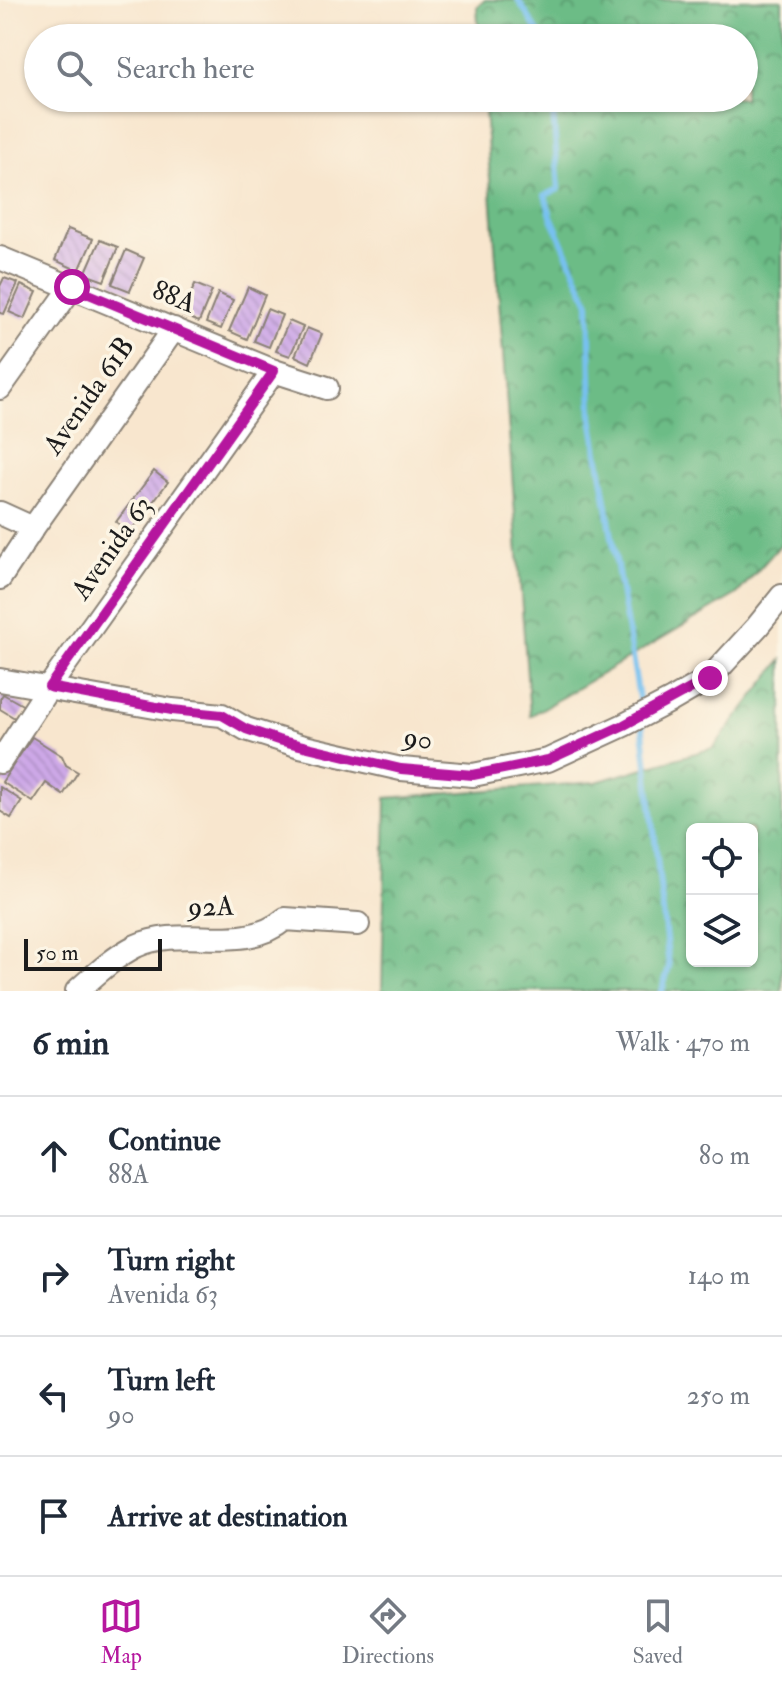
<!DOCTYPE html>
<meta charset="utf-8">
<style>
body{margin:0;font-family:"IM FELL Double Pica",serif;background:#f6f6f7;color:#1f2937}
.controls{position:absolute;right:24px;bottom:24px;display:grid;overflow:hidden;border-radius:12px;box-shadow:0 2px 6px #0004}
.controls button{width:72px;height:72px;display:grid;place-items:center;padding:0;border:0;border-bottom:2px solid #e0e1e3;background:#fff;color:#1f2937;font:40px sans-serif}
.scale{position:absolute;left:24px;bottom:20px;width:138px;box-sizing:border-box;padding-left:8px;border:4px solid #1c1c1c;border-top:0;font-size:22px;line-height:28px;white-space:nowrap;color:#1c1c1c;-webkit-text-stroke:6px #fcf5e5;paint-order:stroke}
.stop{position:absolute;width:24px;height:24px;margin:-18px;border:6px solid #b5179e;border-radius:50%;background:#fff}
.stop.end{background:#b5179e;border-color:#fff;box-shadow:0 2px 8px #0008}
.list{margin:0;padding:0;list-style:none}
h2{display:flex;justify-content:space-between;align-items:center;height:104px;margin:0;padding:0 32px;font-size:34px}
h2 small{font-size:26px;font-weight:400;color:#747a83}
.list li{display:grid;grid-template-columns:52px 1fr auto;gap:24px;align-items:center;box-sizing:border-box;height:120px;padding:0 32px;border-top:2px solid #e0e1e3}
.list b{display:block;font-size:30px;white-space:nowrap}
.list p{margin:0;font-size:26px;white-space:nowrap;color:#747a83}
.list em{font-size:26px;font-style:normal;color:#747a83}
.icon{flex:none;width:44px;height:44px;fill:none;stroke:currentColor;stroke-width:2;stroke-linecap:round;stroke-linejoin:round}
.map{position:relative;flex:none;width:782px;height:991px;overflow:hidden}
.search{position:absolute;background:#fff;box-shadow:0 2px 6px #0004;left:24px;right:24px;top:24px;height:88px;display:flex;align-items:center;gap:20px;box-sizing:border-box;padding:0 28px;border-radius:44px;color:#747a83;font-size:30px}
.sheet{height:584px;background:#fff}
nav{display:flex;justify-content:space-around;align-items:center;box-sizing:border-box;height:112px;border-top:2px solid #e0e1e3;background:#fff;font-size:22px;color:#747a83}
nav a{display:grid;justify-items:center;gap:4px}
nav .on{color:#b5179e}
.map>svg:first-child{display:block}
.forest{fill:url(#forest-crowns);stroke:#446c51;stroke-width:2;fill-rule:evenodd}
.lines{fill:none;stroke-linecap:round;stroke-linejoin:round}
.stream{stroke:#77c1f0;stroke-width:6}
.building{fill:url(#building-back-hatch)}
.minor-casing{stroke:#8a8175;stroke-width:26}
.minor{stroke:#fff;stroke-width:22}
.route{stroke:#b5179e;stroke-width:10}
.labels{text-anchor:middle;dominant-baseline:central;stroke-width:7;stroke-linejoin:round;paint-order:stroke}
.street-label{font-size:28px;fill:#1c1c1c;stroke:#fcf5e5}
</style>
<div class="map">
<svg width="782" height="991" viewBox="0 0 782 991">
<defs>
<pattern id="forest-crowns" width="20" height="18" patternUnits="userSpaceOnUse" patternTransform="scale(2)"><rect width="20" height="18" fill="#6cbc86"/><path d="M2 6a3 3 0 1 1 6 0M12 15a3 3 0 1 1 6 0" fill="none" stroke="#58986d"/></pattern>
<pattern id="building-back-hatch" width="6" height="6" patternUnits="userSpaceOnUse" patternTransform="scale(2)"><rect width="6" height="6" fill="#cda8e7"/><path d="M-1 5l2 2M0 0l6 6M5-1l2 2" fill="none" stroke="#af90c6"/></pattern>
</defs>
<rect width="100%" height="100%" fill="#fcf5e5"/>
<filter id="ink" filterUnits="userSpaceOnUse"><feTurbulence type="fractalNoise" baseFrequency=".0125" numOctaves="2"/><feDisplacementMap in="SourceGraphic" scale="16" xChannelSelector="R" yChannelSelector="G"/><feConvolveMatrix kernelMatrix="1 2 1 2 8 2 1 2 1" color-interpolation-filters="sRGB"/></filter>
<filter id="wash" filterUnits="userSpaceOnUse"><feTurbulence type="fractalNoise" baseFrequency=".006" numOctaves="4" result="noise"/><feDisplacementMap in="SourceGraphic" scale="32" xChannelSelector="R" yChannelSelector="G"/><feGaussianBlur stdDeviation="1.8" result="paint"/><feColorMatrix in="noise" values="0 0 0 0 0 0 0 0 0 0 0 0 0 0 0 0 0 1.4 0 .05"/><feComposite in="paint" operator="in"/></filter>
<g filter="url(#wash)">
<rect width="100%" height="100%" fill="#f8e6ce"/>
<g class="forest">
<polygon points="485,0 782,0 782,543 737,594 530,716 484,98 744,98 744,38 479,38 477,7"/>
<path d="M 782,660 L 782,991 L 382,991 L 386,798 L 596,782 L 713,748 ZM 692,829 L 752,829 L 752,961 L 692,961 Z"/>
</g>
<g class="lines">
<g class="stream">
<polyline points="518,0 542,38"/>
<polyline points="552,98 559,189 545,195 551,216 589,303 592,417 641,710"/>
<polyline points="642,721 669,967 662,991"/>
</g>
</g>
<g id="blocks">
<g class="building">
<polygon points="68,229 93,239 79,271 55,260"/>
<polygon points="100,240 118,247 104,281 85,274"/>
<polygon points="126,250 144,258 130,291 112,284"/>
<polygon points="4,278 18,283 4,314 0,313 0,286"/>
<polygon points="195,284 212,291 199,322 182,315"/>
<polygon points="21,285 37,292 25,319 9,312"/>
<polygon points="248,287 265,295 247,339 229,331"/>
<polygon points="218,293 233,300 221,329 206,323"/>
<polygon points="267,309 282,315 269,347 254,341"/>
<polygon points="289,321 303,327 290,356 276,351"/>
<polygon points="307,328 322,334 310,363 295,356"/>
<polygon points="154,471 168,482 130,532 116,522"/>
<polygon points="3,694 26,707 18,720 0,709 0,699"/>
<polygon points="32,737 62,756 66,765 78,772 63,795 46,783 33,802 2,782"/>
<polygon points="0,787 22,801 11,818 0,811"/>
</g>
</g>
</g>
<g filter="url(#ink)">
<use href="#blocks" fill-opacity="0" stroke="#8a8175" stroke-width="2"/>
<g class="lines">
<g class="minor-casing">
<g id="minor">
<polyline points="0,258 274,371 327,388"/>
<polyline points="0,388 72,287"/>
<polyline points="0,513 33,528"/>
<polyline points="0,578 33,528 174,329"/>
<polyline points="0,680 172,710 222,715 246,729 300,746 401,769 473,775 548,760 624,725 672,700 710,678 757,627 782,596"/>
<polyline points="0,762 49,687 274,371"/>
<path d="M 77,991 C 95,975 114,957 136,946 C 183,924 243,955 285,919 L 358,924"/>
</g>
</g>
<use href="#minor" class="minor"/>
</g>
</g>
<g class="lines" filter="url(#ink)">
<polyline class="route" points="72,287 274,371 49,687 172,710 222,715 246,729 278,740 401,769 473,775 548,760 624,725 710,678"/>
</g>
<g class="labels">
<g class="street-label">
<text transform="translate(174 297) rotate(22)">88A</text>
<text transform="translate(89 396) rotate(-55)">Avenida 61B</text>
<text transform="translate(112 548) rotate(-55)">Avenida 63</text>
<text transform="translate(418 739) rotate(7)">90</text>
<text transform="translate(211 907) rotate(-2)">92A</text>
</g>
</g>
</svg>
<div class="controls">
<button><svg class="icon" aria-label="locate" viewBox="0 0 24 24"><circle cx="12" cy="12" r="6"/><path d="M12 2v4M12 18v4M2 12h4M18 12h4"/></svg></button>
<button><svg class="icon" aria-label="layers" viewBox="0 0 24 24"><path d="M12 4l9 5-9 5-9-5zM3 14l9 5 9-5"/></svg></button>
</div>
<div class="scale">50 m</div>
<div class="stop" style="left:72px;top:287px"></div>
<div class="stop end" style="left:710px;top:678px"></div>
<div class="search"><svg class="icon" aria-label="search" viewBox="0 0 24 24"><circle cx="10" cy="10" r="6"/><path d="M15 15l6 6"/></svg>Search here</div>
</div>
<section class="sheet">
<h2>6 min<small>Walk · 470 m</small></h2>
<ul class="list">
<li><svg class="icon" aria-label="ahead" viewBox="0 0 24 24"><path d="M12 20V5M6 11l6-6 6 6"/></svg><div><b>Continue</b><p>88A</p></div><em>80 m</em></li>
<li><svg class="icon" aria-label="right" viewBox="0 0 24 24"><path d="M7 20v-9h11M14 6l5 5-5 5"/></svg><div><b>Turn right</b><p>Avenida 63</p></div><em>140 m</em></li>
<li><svg class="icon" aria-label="left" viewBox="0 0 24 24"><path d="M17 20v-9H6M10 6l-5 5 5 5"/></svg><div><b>Turn left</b><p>90</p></div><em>250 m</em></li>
<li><svg class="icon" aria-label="arrive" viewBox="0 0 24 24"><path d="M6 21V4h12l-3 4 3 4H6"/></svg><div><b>Arrive at destination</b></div></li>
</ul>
</section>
<nav>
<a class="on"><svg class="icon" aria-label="map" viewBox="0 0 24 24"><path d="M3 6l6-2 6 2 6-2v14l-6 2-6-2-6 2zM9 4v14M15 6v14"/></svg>Map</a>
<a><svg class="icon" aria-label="directions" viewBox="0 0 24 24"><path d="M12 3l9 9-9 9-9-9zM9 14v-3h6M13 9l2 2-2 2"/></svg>Directions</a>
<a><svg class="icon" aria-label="saved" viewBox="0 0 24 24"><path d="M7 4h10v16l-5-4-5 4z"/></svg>Saved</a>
</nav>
